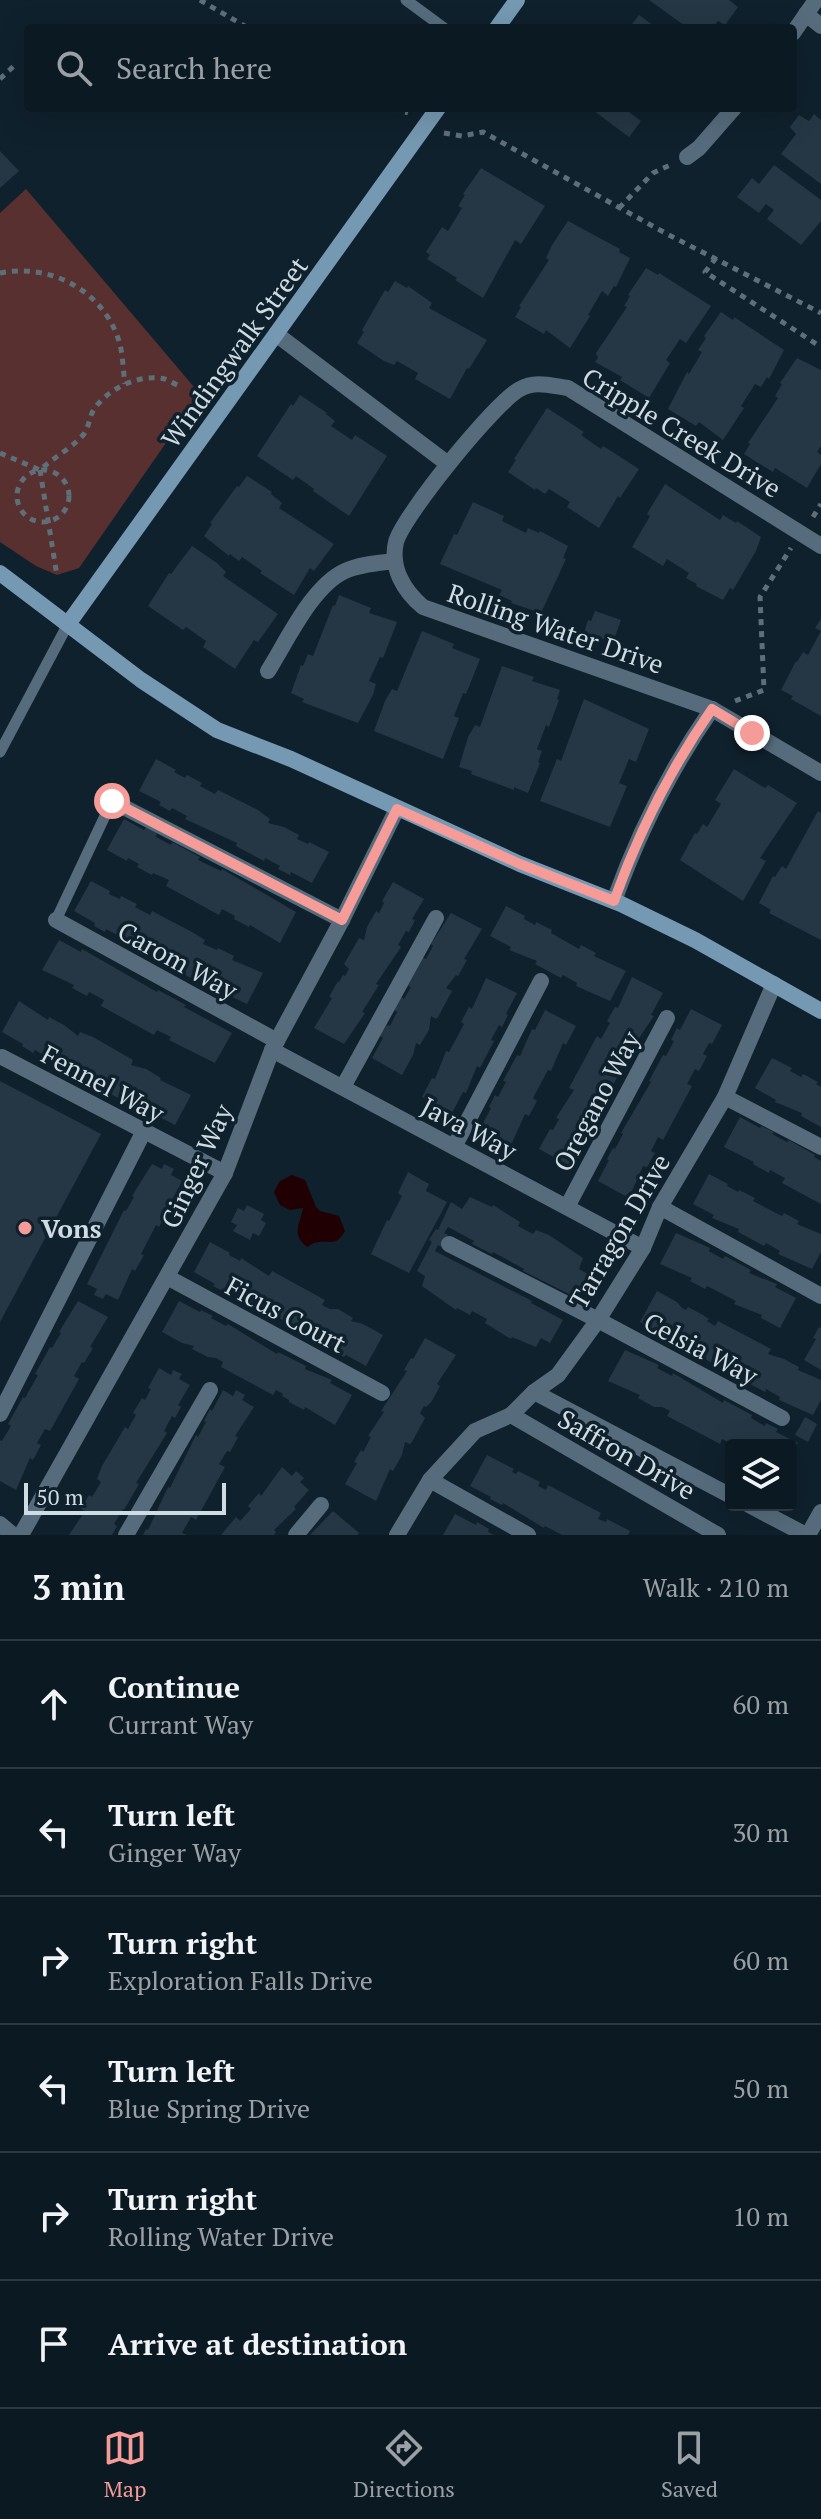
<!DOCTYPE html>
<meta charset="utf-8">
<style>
body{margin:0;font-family:"PT Serif",serif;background:#19262f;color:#f1f3f6}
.controls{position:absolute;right:24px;bottom:24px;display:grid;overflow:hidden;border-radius:8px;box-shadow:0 8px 32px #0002}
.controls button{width:72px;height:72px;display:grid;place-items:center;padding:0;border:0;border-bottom:2px solid #2b3840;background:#0b1922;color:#f1f3f6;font:40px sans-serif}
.scale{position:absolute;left:24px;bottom:20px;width:202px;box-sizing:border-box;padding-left:8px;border:4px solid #d0dce4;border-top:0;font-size:22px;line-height:28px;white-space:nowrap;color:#d0dce4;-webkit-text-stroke:6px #0f212d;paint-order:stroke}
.stop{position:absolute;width:24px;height:24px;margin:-18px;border:6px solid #f59b98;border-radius:50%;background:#fff}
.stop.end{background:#f59b98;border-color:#fff;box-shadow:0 2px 8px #0008}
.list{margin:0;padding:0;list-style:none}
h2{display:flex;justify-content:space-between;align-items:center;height:104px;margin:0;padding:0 32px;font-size:34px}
h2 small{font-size:26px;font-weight:400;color:#9aa0a5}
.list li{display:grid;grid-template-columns:52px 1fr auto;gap:24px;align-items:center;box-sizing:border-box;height:128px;padding:0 32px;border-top:2px solid #2b3840}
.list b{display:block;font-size:30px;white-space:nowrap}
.list p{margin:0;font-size:26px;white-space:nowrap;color:#9aa0a5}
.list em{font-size:26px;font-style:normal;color:#9aa0a5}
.icon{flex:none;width:44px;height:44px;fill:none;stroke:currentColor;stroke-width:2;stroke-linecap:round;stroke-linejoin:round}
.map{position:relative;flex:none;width:821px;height:1535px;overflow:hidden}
.search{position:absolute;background:#0b1922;box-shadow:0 8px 32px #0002;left:24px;right:24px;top:24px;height:88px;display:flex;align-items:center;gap:20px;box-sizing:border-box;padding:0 28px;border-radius:8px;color:#9aa0a5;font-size:30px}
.sheet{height:872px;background:#0b1922}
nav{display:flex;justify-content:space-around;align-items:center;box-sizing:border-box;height:112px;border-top:2px solid #2b3840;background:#0b1922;font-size:22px;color:#9aa0a5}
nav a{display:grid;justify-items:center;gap:4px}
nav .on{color:#f59b98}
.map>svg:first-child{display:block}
.green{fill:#58302f}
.water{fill:#200002}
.building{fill:#253744}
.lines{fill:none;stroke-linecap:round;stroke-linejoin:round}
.path{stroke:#5f6f79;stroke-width:5;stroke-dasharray:6 6;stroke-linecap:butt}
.lane{stroke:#566c7c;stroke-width:11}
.street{stroke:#566c7c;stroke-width:16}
.secondary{stroke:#7599b2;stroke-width:16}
.route{stroke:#f59b98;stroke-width:10}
.poi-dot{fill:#f59b98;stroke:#0f212d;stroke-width:3}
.labels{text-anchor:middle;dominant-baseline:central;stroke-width:7;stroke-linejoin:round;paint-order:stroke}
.street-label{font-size:26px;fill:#d0dce4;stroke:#0f212d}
.poi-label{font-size:26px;font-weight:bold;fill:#d0dce4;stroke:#0f212d;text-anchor:start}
</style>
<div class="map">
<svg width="821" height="1535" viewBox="0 0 821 1535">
<rect width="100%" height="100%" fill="#0f212d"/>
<polygon class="green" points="26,189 200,394 79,568 57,575 36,566 0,542 0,213"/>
<path class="water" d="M 292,1175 L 305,1180 L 316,1207 L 320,1211 L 339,1216 L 345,1231 C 336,1246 332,1241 319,1242 C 314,1242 311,1245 307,1247 C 291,1234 300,1225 303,1208 L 290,1210 L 280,1205 L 274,1192 L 280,1181 Z"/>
<g class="building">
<polygon points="649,0 729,0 738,7 725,25 718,21 712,28 688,28"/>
<polygon points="639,15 657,28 629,28"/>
<polygon points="590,108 632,108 629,112 641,121 629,137"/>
<polygon points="814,114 821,120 821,184 781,154 796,134 790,127 799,115 809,121"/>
<polygon points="0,151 19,171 0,188"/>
<polygon points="774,165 821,200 821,221 801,245 767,219 774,210 766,204 759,213 737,197 752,178 759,184"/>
<polygon points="481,168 545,206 521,244 515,240 483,298 455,280 457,278 427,259 430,255 426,252 442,227 448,231 462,208 458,206 465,195 463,194"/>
<polygon points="568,221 620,249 619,252 630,258 616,287 614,286 608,296 602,291 588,315 590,316 570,348 546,330 544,334 515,317 521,307 519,306 549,260 546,258 552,245"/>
<polygon points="646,268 658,275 659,273 711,306 686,343 680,339 666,360 670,363 649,398 620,380 622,377 595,362 598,358 596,353 627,307 624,306 630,296 628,295"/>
<polygon points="395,281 407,288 408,286 432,303 429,308 487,340 469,369 467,368 450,399 415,379 418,373 397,361 394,365 384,361 357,343 364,332 362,330 385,290 388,292"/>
<polygon points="721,312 733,320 734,317 784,350 769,379 767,377 761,387 755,384 741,406 744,408 723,440 699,422 696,426 668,409 687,372 689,374 702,352 698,350 706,338 704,336"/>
<polygon points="797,358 821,370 821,446 817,452 821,455 821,464 807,488 775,468 773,472 744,454 750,444 748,443 778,398 775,396 782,384 780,383"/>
<polygon points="300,395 327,413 326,414 335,421 331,426 352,440 355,435 387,456 349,516 313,491 314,489 296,476 293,480 257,456 291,404 293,406"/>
<polygon points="547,408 584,432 581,435 601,449 603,446 639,469 620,498 618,496 599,528 567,507 570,502 549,489 545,494 536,488 535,490 508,472 516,460 514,459"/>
<polygon points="247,476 272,492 271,494 282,503 279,508 334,544 314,571 310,568 294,595 260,573 262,571 242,557 239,561 230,554 229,556 204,536 212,524 210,523 237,486 239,487"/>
<polygon points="665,484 720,520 723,515 736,523 737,521 761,537 756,551 733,590 730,588 723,600 696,586 697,584 686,578 689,573 667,559 663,566 632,547 650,516 647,514"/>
<polygon points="473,502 504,516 502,521 526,533 528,528 539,533 540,531 568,546 563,558 566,559 541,613 511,603 512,601 499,595 502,590 440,564 454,534 457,535"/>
<polygon points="192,546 217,563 226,572 223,576 278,614 258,642 254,640 235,669 203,647 206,641 186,627 183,630 148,606 169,573 171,574"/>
<polygon points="339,595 371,608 369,613 397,622 383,658 380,657 369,681 376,684 373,695 358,723 302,702 304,699 291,693 301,665 303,666 308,654 313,656 333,605 335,606"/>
<polygon points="595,611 621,620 613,642 584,633 588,620 591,621"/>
<polygon points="821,619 821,716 791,699 793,696 781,690 796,661 797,662 803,652 808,655 821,631 815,628"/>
<polygon points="422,631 454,644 452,648 480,659 466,694 463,693 454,716 459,718 443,759 374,731 385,701 392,689 397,691"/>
<polygon points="502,666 534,677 532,681 560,690 557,699 559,700 549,727 546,725 537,749 542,751 538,762 540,763 528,793 514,787 514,790 471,774 472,771 459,767 468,737 475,725 480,727"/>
<polygon points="584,699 649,729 636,762 629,759 619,783 627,786 610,827 540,801 557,759 561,761"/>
<polygon points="156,759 176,770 174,772 185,778 187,775 202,783 200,786 215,794 218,790 258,810 270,819 268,823 284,827 299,835 297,839 308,844 309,842 329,852 312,883 291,872 290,875 278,869 280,866 265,858 264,861 236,846 237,843 185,819 187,816 172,808 170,811 159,805 161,802 139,791"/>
<polygon points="734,769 765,788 768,785 797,803 760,858 766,861 743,901 680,860 695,833 697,834 703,824 707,827 721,804 715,800"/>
<polygon points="818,811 821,813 821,940 769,913 771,910 759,903 773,876 775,877 782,866 786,869"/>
<polygon points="124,819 144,830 146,827 157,833 156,837 171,845 172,842 200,857 198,860 221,871 222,869 296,912 280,943 250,925 249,927 234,919 235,916 222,909 219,915 166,886 169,880 153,873 152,875 137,867 139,864 128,858 127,861 107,850"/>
<polygon points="91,881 110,891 109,894 120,899 121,896 137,904 135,907 150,915 152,911 192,932 205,940 203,944 217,950 218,948 234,956 232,960 263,973 247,1004 226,994 225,996 213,990 214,987 199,979 198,982 171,967 172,964 120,940 121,937 106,929 105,932 94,926 95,923 74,911"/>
<polygon points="393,882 424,899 412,919 415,920 409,932 406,931 398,945 401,947 376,984 379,985 362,1012 365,1013 344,1044 314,1028 332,998 329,997 338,981 339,982 343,975 345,976 349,969 344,964 358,940 359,938 364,940 367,927 376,911 379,913 384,903 382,901"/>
<polygon points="506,906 525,916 524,919 535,925 536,922 552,930 551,933 579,949 581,945 596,953 594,956 626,971 610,1001 576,986 577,983 563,975 561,978 535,964 537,961 509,950 511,947 490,936"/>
<polygon points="451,913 482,929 464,959 467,960 458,976 456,975 446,988 452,991 438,1017 436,1019 431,1016 429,1030 420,1045 416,1043 413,1055 402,1075 372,1058 383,1038 380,1036 387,1025 390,1026 397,1012 394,1010 401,997 404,999 411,987 408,986 423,958 426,959 433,946 431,944"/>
<polygon points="59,940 81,952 82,949 157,992 158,990 186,1005 184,1007 232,1033 215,1063 169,1040 171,1037 157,1030 154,1035 101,1006 104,1000 89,992 87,996 72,988 74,985 42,970"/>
<polygon points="632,977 663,993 651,1015 654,1016 637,1041 640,1042 625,1069 622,1068 610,1091 612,1092 598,1120 595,1118 588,1134 590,1135 570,1166 539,1149 550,1129 553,1130 559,1119 556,1118 574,1090 569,1088 597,1036 601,1039 610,1023 607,1021 615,1007 618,1008"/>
<polygon points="486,978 517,993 506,1014 508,1015 502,1027 499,1025 491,1040 494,1041 480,1068 477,1066 466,1093 463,1092 452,1113 422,1097 432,1078 435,1079 446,1051 449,1052 464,1024 461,1022 469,1007 472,1009"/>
<polygon points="19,1001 48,1020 49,1017 64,1025 78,1036 80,1032 93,1037 133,1060 131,1065 146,1069 161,1078 160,1080 191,1095 175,1125 154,1114 152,1116 141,1111 143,1108 128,1100 127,1103 98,1087 100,1085 77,1072 76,1075 35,1050 33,1053 22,1046 23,1044 2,1032"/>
<polygon points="691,1009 722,1025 712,1044 709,1043 703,1054 707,1056 699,1071 695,1069 687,1084 692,1086 663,1140 658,1137 651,1151 655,1153 647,1167 643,1166 629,1198 598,1181 609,1160 607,1159 613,1148 615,1149 623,1134 621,1133 651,1082 649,1081 663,1055 666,1056 674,1041 671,1040 677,1028 680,1030"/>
<polygon points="545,1010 576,1026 566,1045 563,1043 551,1071 548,1070 533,1098 537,1101 529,1116 525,1114 511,1145 480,1129 491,1108 489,1107 495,1095 498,1097 506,1082 503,1081 517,1055 520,1056 532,1029 535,1030"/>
<polygon points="772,1058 792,1068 790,1071 801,1077 803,1074 818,1082 816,1084 821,1087 821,1127 801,1116 802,1113 775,1102 776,1100 755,1088"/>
<polygon points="0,1081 101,1134 0,1322"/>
<polygon points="740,1117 760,1128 761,1126 774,1132 772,1134 787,1142 789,1140 815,1155 814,1157 821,1161 821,1204 782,1183 785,1178 770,1170 769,1173 753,1164 754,1162 724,1147"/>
<polygon points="152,1164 162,1169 164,1164 174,1169 171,1175 182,1181 172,1200 170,1199 164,1210 167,1212 159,1227 156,1225 141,1254 144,1255 135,1271 132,1269 118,1300 106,1294 103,1299 94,1295 97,1289 87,1284 124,1210 126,1211 134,1197 132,1196"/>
<polygon points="408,1172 429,1184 426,1191 447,1202 409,1273 371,1254 387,1220 389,1221 401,1198 402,1196 398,1193"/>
<polygon points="709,1174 728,1184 727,1186 738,1192 739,1190 755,1198 753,1201 782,1216 784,1213 799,1221 797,1224 821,1234 821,1252 812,1269 778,1254 780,1251 766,1243 764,1246 738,1232 739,1229 712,1218 714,1215 693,1204"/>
<polygon points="470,1197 492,1207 493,1205 520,1222 518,1226 533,1234 536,1230 549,1235 583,1258 579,1269 588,1274 575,1297 523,1271 524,1269 493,1252 492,1254 472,1244 474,1241 448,1227 444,1233 448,1235 441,1247 438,1245 435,1251 532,1301 531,1303 563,1320 550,1343 541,1338 536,1347 512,1337 511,1339 485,1323 487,1319 472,1311 470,1315 457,1308 456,1310 422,1286 425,1276 417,1271 432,1242 429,1240 436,1229 438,1230 451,1202 462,1209"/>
<polygon points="247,1205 264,1214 261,1220 266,1223 259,1236 253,1233 250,1240 233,1231 237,1225 231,1222 238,1208 244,1211"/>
<polygon points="676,1233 710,1248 709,1251 723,1259 725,1256 751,1270 749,1273 777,1284 775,1287 796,1298 780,1328 761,1318 762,1315 734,1304 736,1301 707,1286 705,1289 690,1281 692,1278 660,1264"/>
<polygon points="210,1242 230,1253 229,1255 240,1261 241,1258 269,1276 272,1271 325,1300 322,1305 330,1309 338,1309 353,1318 351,1321 363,1324 383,1335 366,1366 346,1355 344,1357 332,1351 334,1348 319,1340 318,1343 290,1328 292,1325 269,1313 267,1315 239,1300 241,1298 227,1290 225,1292 213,1286 215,1284 194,1272"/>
<polygon points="657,1291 677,1302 682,1308 686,1310 688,1307 703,1315 709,1319 707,1321 715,1326 718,1321 771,1349 768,1354 784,1359 799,1367 798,1370 821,1380 821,1400 813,1415 779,1400 780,1397 766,1389 765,1392 737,1377 738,1374 715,1362 714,1364 686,1349 687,1347 672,1339 672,1342 640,1322"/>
<polygon points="78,1301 108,1317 90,1347 93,1348 84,1363 82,1362 74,1376 79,1379 50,1431 45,1429 37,1443 41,1445 33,1460 30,1458 16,1490 0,1481 0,1440 2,1441 11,1426 8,1424 23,1397 25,1398 38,1375 35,1374 50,1347 52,1348 61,1333 59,1332"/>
<polygon points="179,1301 200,1312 201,1310 213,1316 211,1318 226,1326 228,1324 277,1354 278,1352 306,1366 305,1369 332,1380 330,1383 352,1395 335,1425 305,1407 304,1410 289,1402 289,1400 282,1396 283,1394 276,1390 273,1395 221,1367 223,1362 216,1358 208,1357 192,1349 194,1346 182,1343 162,1332"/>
<polygon points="819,1327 821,1328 821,1370 804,1360 816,1339 813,1338"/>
<polygon points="425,1338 456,1355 437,1384 440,1386 432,1401 426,1407 424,1406 420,1413 425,1418 412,1442 410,1444 405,1442 402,1455 393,1471 390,1469 376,1501 345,1484 357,1463 354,1462 361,1450 363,1452 371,1437 368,1436 384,1412 381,1411 407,1371 404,1370 411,1358 413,1359"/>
<polygon points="625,1350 659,1365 657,1368 672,1376 673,1373 723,1403 724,1400 752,1415 751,1418 765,1426 766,1423 778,1429 776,1432 798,1443 791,1456 791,1445 728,1445 730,1443 722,1439 720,1444 667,1416 670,1411 662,1407 654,1407 638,1398 640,1395 608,1381"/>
<polygon points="159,1368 171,1375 173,1370 182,1374 179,1379 190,1385 178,1405 181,1407 175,1418 172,1416 164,1431 167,1433 136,1483 139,1484 124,1510 123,1509 114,1524 117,1526 112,1535 69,1535 85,1511 81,1509 89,1495 92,1497 101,1482 97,1479 102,1466 125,1427 128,1429 136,1415 133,1413 142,1398 145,1400 151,1389 148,1388"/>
<polygon points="223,1390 233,1396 236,1390 245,1395 242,1400 254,1407 235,1436 238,1437 230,1452 227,1451 219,1464 225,1467 196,1520 191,1517 182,1533 187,1535 143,1535 146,1529 148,1530 168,1487 170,1488 196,1435 198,1437 206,1422 204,1421 210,1409 212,1411"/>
<polygon points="805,1417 817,1424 808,1442 795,1435"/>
<polygon points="487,1455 514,1469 512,1472 516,1474 518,1471 540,1482 538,1486 546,1490 548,1485 601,1513 598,1519 606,1522 607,1519 630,1531 628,1535 562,1535 545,1526 544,1528 503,1503 502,1505 490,1499 491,1497 470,1486"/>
<polygon points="282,1467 292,1476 296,1471 304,1478 300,1482 309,1490 294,1507 296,1509 274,1530 276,1532 274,1535 221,1535 236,1517 240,1521 251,1509 248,1506 259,1493 261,1496"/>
<polygon points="333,1511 359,1533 358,1535 310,1535"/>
<polygon points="455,1514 476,1525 477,1522 489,1529 488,1532 494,1535 443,1535"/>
</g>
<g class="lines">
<g class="path">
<polyline points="200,0 248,28"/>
<polyline points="0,79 17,63"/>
<polyline points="394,108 408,113"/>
<polyline points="444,133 462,136 483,132 667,234 821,313"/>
<polyline points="619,208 653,173 670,165"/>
<polyline points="716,258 705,272 821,347"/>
<path d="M 0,273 C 50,263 103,290 119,341 C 123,354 123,370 125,384"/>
<path d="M 0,453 L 40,470 C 54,457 72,448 84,434 C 89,427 89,418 93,411 C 106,389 140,373 165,379 C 170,381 176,385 182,387"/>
<circle cx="43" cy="496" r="26"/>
<polyline points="40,470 57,576"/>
<polyline points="813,517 821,504"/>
<polyline points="735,701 764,690 760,597 791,548"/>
</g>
<g class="lane">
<polyline points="406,0 444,28"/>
<polyline points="0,752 68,624"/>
<polyline points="56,920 112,801"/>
</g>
<g class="street">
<polyline points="806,14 821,26"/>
<polyline points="793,33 816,0"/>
<polyline points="687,157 699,148 734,108"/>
<polyline points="276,334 448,464"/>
<path d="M 821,546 L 568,388 C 552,386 535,380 520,389 C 495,402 403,516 396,542 C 390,568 404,591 423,607 L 712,709 L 821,773"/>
<path d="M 268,671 C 287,641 312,586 345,571 C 360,564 379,563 395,561"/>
<polyline points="112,801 342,920"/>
<path d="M 614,901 C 638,834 671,768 712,709"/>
<polyline points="56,920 277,1041"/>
<polyline points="272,1050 643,1248"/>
<polyline points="2,1057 225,1173"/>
<polyline points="343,1087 436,918"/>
<polyline points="725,1097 821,1147"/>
<polyline points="454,1147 541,981"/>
<polyline points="567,1207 667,1018"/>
<polyline points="660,1207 821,1296"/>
<polyline points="449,1244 598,1320 782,1418"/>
<polyline points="167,1277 382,1393"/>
<polyline points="534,1392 731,1496"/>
<polyline points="0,1414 144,1131"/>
<polyline points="511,1415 718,1535"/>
<polyline points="430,1480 528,1535"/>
<polyline points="749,1505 806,1535"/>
<polyline points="0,1524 13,1535"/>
<polyline points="21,1535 225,1173 272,1050 342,920 397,809"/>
<polyline points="126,1535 210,1390"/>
<polyline points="296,1535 321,1505"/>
<polyline points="397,1535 430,1480 475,1431 511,1415 534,1392 558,1375 598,1320 643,1248 660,1207 725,1097 774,984"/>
<polyline points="808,1535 821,1512"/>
</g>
<g class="secondary">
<polyline points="497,28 517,0"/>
<polyline points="0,573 141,680 217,730 291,759 520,864 621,904 695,940 821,1011"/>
<polyline points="68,624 438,108"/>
</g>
</g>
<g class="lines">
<path class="route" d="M 112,801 L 342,920 L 397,809 L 520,864 L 614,901 C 638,834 671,768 712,709 L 752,733"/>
</g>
<circle class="poi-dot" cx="25" cy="1228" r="8"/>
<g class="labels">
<g class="street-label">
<text transform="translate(234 352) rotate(-54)">Windingwalk Street</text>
<text transform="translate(682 432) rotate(31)">Cripple Creek Drive</text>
<text transform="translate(556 628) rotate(19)">Rolling Water Drive</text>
<text transform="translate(178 960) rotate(29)">Carom Way</text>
<text transform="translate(103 1083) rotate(28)">Fennel Way</text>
<text transform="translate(596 1101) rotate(-62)">Oregano Way</text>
<text transform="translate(469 1128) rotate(28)">Java Way</text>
<text transform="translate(196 1166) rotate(-65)">Ginger Way</text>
<text transform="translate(619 1231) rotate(-60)">Tarragon Drive</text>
<text transform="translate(286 1314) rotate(28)">Ficus Court</text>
<text transform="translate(701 1348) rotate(28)">Celsia Way</text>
<text transform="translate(627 1454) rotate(30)">Saffron Drive</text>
</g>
<g class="poi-label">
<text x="41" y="1228">Vons</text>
</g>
</g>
</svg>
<div class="controls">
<button><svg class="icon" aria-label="layers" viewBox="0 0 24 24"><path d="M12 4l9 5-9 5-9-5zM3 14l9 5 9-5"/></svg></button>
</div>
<div class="scale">50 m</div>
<div class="stop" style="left:112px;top:801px"></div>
<div class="stop end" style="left:752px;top:733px"></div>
<div class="search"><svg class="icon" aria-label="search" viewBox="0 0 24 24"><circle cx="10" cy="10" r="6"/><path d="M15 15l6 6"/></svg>Search here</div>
</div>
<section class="sheet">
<h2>3 min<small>Walk · 210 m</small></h2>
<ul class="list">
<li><svg class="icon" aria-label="ahead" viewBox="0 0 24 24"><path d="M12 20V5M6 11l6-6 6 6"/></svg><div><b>Continue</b><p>Currant Way</p></div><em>60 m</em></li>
<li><svg class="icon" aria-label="left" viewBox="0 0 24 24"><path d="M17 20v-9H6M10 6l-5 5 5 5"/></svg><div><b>Turn left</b><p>Ginger Way</p></div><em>30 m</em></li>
<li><svg class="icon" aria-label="right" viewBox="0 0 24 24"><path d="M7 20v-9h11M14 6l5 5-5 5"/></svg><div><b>Turn right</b><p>Exploration Falls Drive</p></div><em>60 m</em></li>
<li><svg class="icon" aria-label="left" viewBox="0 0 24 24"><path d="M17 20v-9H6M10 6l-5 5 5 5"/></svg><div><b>Turn left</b><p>Blue Spring Drive</p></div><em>50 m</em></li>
<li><svg class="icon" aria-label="right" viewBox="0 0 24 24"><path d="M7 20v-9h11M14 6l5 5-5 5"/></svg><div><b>Turn right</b><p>Rolling Water Drive</p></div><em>10 m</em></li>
<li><svg class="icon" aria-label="arrive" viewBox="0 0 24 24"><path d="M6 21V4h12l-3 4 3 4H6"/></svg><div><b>Arrive at destination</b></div></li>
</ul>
</section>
<nav>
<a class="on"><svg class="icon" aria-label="map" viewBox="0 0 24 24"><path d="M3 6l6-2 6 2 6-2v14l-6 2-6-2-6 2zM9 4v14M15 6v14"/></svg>Map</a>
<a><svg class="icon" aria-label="directions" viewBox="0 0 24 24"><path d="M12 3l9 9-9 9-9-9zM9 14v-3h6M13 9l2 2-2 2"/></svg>Directions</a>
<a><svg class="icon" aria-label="saved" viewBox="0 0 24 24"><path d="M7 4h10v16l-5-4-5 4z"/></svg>Saved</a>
</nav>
